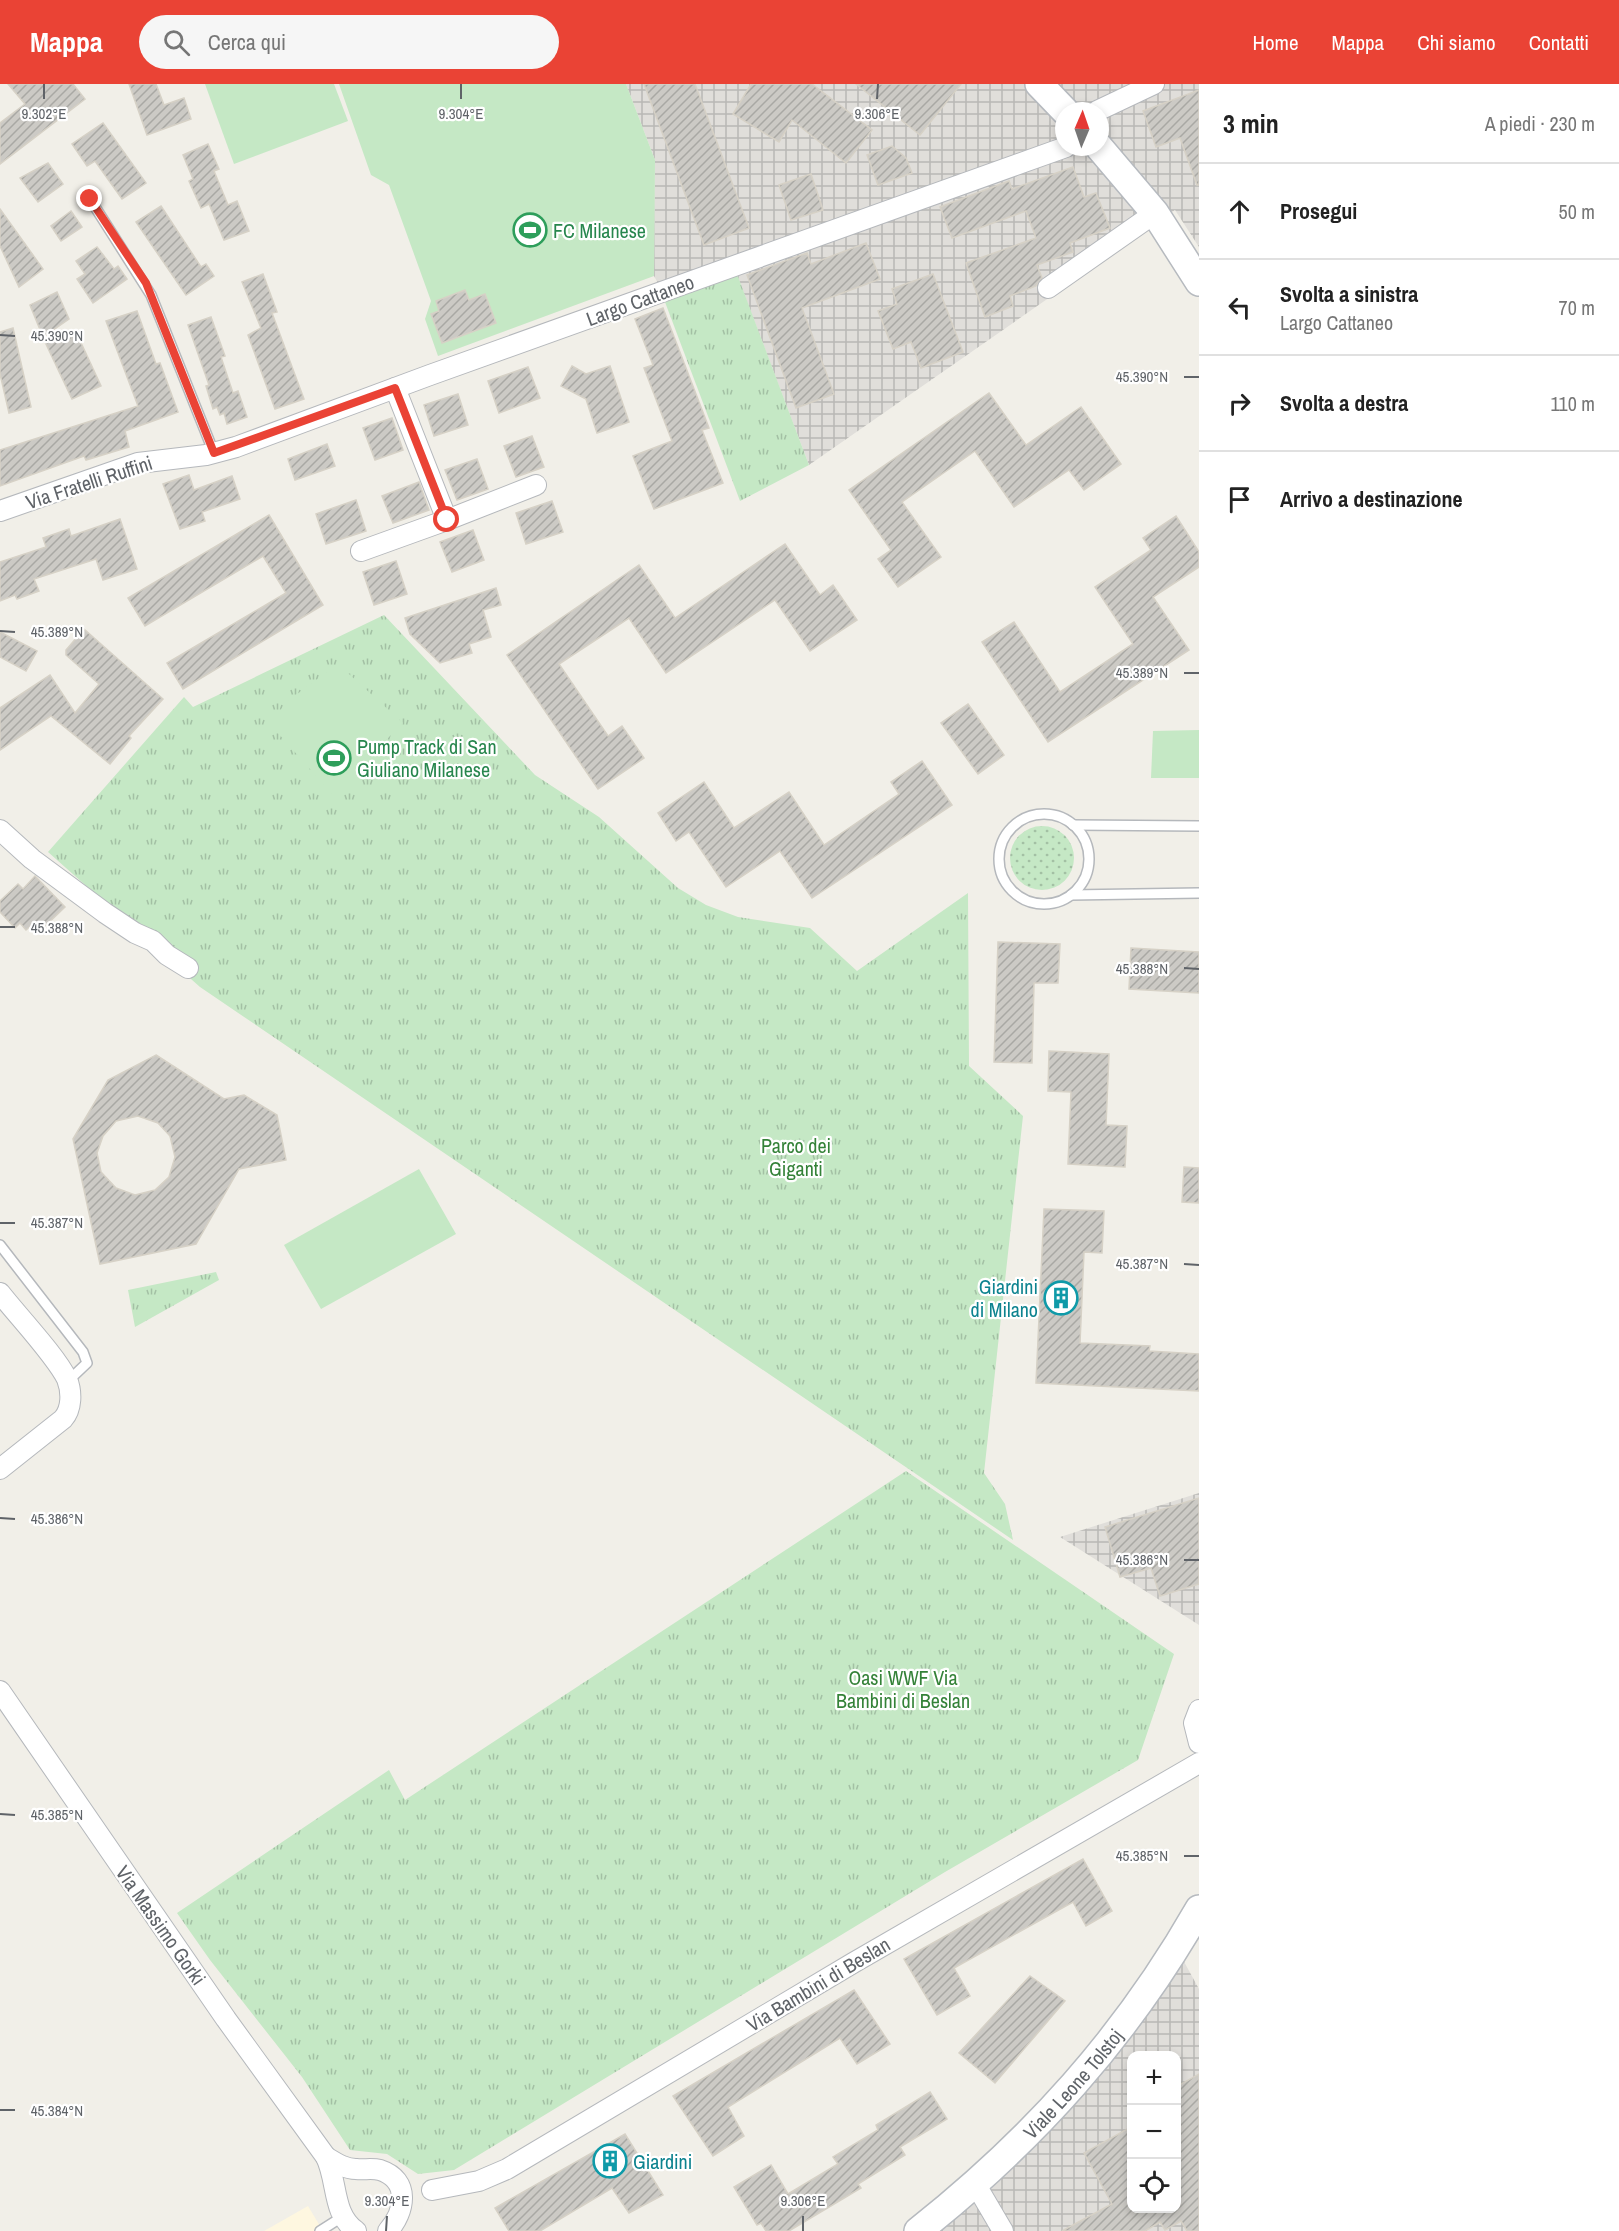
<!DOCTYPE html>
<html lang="it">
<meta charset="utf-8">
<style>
body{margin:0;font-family:"Archivo Narrow",sans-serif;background:#f6f6f6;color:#222}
.controls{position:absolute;right:18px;bottom:18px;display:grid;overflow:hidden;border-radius:12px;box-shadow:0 3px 9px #0003}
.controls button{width:54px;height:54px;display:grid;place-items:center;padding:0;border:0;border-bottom:2px solid #e0e0e0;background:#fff;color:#222;font:30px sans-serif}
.compass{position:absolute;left:1055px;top:18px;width:54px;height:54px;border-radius:50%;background:#fff;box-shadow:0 3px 9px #0003;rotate:2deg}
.stop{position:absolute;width:18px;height:18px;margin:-14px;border:4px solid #ea4335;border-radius:50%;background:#fff}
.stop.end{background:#ea4335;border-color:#fff;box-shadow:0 2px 6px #0008}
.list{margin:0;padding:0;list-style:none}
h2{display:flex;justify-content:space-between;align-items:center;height:78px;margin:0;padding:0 24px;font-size:26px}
h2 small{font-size:20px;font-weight:400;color:#767676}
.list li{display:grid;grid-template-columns:39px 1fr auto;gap:18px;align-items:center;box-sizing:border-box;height:96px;padding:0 24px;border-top:2px solid #e0e0e0}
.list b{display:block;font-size:22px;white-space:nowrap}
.list p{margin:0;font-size:20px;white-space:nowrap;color:#767676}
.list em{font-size:20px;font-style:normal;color:#767676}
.icon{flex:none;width:33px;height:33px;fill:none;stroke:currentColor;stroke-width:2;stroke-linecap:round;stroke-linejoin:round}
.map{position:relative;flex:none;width:1199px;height:2147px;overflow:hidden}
header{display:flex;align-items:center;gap:36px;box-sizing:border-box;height:84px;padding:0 30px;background:#ea4335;color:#fff}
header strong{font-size:28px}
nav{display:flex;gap:33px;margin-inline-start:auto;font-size:21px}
.search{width:420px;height:54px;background:#f6f6f6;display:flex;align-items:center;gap:15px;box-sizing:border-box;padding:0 21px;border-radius:33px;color:#767676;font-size:22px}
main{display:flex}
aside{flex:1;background:#fff}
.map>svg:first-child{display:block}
.commercial{fill:#fef7e0}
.industrial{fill:url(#industrial-grid);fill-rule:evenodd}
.grass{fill:url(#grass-dots)}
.park{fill:url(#park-tufts)}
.pitch{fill:#c5e8c5}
.building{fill:url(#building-hatch);stroke:#d6d1c6;stroke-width:1.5;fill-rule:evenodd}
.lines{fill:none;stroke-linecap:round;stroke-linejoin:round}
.lane-casing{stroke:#b5b8bc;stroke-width:12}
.street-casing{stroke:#b5b8bc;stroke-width:22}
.secondary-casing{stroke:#b6babf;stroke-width:30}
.lane{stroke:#fff;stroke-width:9}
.street{stroke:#fff;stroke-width:20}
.secondary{stroke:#fff;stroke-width:27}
.route{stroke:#ea4335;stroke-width:8}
.ticks{fill:none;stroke:#5f6368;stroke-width:2}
.labels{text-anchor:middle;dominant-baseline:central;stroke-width:4.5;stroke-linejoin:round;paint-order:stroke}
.leisure-label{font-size:20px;fill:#27864d;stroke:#fff;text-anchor:start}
.street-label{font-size:20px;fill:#5f6368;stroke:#fff}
.park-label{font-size:20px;fill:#348238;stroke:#fff}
.culture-label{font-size:20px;fill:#0d838f;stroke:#fff;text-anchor:end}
.ticks-label{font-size:15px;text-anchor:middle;fill:#5f6368;stroke:#fff;stroke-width:4.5;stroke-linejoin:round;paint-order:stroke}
</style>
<header>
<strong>Mappa</strong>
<div class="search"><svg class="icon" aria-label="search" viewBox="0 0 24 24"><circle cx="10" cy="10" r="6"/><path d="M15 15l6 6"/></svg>Cerca qui</div>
<nav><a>Home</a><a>Mappa</a><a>Chi siamo</a><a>Contatti</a></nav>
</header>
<main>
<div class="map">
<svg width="1199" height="2147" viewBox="0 0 1199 2147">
<defs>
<pattern id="industrial-grid" width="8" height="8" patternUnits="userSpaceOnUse" patternTransform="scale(1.5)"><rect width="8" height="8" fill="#e0deda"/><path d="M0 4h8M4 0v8" fill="none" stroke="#b9b8b5"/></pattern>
<pattern id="grass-dots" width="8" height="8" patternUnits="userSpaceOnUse" patternTransform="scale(1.5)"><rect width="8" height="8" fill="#c5e8c5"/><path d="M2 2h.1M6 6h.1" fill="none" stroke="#a3c0a4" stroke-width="1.8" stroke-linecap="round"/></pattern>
<pattern id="park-tufts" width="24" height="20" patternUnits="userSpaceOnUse" patternTransform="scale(1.5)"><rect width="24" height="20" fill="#c5e8c5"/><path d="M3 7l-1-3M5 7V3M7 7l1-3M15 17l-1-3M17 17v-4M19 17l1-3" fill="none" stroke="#a3c0a4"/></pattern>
<pattern id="building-hatch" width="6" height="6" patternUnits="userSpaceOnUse" patternTransform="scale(1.5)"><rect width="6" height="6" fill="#cccac5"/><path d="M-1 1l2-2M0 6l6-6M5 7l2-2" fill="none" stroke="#a9a8a4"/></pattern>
</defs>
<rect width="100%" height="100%" fill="#f1efe8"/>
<polygon class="commercial" points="308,2122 323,2147 264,2147"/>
<g class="industrial">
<path d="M 626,0 L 1199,0 L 1199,163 L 1175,126 L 809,381 L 732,178 L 660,203 L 654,192 L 655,76 ZM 1064,27 L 1100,27 L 1100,63 L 1064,63 Z"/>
<polygon points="1199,1409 1199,1541 1060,1453"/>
<path d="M 1182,1874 L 1199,1905 L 1199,2147 L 937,2147 L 1035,2063 ZM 1132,1972 L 1176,1972 L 1176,2124 L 1132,2124 Z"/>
</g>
<circle class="grass" cx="1042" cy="774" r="32"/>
<g class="park">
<polygon points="737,190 809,381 740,417 665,218"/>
<polygon points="384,531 535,691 599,733 678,804 706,821 738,833 810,844 857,887 968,809 969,982 1023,1032 984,1389 1005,1420 1013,1456 200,903 48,768 184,613 193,623"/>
<polygon points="216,1188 219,1196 135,1243 128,1206"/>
<polygon points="906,1387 1174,1570 1138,1676 945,1788 454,2086 418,2090 387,2070 350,2066 302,1993 210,1876 177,1829 389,1686 405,1716"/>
</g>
<g class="pitch">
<polygon points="205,0 334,0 348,37 234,80"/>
<polygon points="339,0 626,0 655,76 654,192 438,272 425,235 431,217 389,101 371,91"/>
<polygon points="338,580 403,639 332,710 269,639 289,616"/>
<polygon points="1199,646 1199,694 1151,694 1153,647"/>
<polygon points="419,1085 456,1150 321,1225 284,1161"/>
</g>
<g class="building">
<polygon points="8,0 73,0 85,15 0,80 0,39 25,20"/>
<polygon points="129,0 156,0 164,21 184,14 191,35 147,51"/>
<polygon points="644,0 695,0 749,144 704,161"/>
<polygon points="751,0 812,0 872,46 846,79 792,36 779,58 733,30"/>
<polygon points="856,0 961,0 920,51"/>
<polygon points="1199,6 1199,101 1197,101 1180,54 1156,63 1143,27"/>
<polygon points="103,39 146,99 122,115 95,77 87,82 72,60"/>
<polygon points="208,60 219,85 214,87 228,121 237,117 249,147 224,156 209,120 201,124 189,97 193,95 183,71"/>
<polygon points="892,62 906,74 912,89 878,101 867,71"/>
<polygon points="48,79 63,100 38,118 20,94"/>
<polygon points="1073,83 1084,113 1096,109 1110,144 1070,159 1073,168 1037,181 1042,194 1036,202 1010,212 1013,222 985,233 966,179 1036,154 1026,127 952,154 940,123 1009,97 1012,105"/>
<polygon points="811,90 823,126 791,136 779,101"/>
<polygon points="161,122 201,183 206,180 214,192 186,211 136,138"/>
<polygon points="0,125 43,185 19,203 0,162"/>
<polygon points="71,127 82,143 61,157 51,142"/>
<polygon points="866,159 880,195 802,224 834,310 796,324 747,191 807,169 811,180"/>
<polygon points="97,163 114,185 118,182 127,195 93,219 77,195 85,190 76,177"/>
<polygon points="263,190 277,228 272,229 304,315 275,325 248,251 261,244 242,198"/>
<polygon points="933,190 963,268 921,284 911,258 893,265 878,227 897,220 892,205"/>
<polygon points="465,206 469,216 485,210 496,239 442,259 431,230 439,227 436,217"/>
<polygon points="57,208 69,235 43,253 30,221"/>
<polygon points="663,224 709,344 702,346 723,399 654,425 633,372 672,357 644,284 653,281 635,235"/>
<polygon points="137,227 156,280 160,279 178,328 125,347 129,363 86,376 84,372 0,402 0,366 138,322 106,237"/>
<polygon points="211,233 225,272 221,273 233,309 238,307 247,333 227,340 224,329 220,331 217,323 213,325 206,302 209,301 188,241"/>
<polygon points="13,244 31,323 9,329 0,290 0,248"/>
<polygon points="76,248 101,302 72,315 45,258"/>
<polygon points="572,282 586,290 610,282 629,338 597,349 586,315 561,302"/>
<polygon points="528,283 540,314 499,329 488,297"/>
<polygon points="989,309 1026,361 1081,323 1121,380 1084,406 1069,386 1014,423 975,367 902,418 941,473 898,503 878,475 891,466 849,406"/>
<polygon points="458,310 468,341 434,352 424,321"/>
<polygon points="392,334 403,366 375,376 363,344"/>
<polygon points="532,352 544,383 516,393 504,362"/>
<polygon points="327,360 335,382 295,396 288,375"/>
<polygon points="477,375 488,405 457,416 445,386"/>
<polygon points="189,391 194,406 232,392 240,415 202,428 205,437 180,445 163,400"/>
<polygon points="419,398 429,426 393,439 382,412"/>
<polygon points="356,416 366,447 326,460 316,430"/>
<polygon points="552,417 563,448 526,460 516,429"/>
<polygon points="269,431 323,521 183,605 167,579 286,509 263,472 145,542 128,514"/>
<polygon points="1176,432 1199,468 1199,483 1153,513 1189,566 1048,658 982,558 1014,538 1060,608 1133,560 1095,503 1151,466 1143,454"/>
<polygon points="120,435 137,485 103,496 96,475 34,495 39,507 17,515 15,511 0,517 0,478 46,463 43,454 69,445 71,452"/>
<polygon points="473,446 484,476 452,488 440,458"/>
<polygon points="785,460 820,511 833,501 857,536 810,567 775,516 666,589 629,534 559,580 608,652 622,642 644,674 598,705 507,571 639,481 675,534"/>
<polygon points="396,477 407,510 374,521 363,488"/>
<polygon points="496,504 501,521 483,526 491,553 469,560 472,569 440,579 410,550 405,534"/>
<polygon points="84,545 163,615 129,652 131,654 110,680 51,632 0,666 0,624 50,591 75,629 99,600 66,571 66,566"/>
<polygon points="0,548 37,567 26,587 0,573"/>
<polygon points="968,620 1004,671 978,690 941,639"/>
<polygon points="922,677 952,721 812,814 780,767 726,803 689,748 676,757 658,729 704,698 734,744 789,708 824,761 899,710 891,698"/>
<polygon points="35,792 65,823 39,848 32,841 26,846 20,839 15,844 0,828 0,817 18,800 23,805"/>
<polygon points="998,858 1060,860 1058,899 1034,899 1032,979 994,978"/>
<polygon points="1131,864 1199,868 1199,909 1129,905"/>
<polygon points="1049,967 1109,970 1106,1041 1127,1042 1125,1083 1068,1080 1071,1008 1048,1007"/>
<path d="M 156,971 L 224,1015 L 244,1011 L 277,1031 L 286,1076 L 239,1085 L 196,1160 L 100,1180 L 73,1055 L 108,996 ZM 138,1032 L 158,1039 L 170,1052 L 175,1073 L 169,1093 L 155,1106 L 135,1111 L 116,1104 L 101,1088 L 97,1069 L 103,1052 L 116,1037 Z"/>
<polygon points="1184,1083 1199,1084 1199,1119 1182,1118"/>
<polygon points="1044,1125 1104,1127 1102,1169 1084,1168 1080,1259 1150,1262 1149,1267 1199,1270 1199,1307 1036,1299"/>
<polygon points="1199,1414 1199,1500 1160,1512 1151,1484 1120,1493 1105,1443"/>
<polygon points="1083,1775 1112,1827 1086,1842 1073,1818 954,1884 970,1912 937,1931 904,1875"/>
<polygon points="1030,1892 1065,1917 995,1999 959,1969"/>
<polygon points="854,1906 890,1960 857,1980 840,1954 728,2023 744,2052 713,2072 673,2012"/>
<polygon points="1199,1990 1199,2147 1187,2147 1181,2137 1165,2146 1160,2138 1145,2147 1062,2147 1112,2120 1084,2069 1131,2043 1131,2124 1176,2124 1176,2003"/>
<polygon points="930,2008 947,2035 900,2063 905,2071 858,2100 861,2104 789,2147 766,2147 761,2139 757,2141 734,2103 771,2081 788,2110 838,2080 833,2073 878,2046 876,2041"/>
<polygon points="625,2050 663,2111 629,2129 612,2104 540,2147 509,2147 495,2124"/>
</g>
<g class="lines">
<g class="lane-casing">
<g id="lane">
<polyline points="90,115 151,211 214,369"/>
<circle cx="1044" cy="775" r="45"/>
<polyline points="1073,741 1199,742"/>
<polyline points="1071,811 1199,809"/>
<polyline points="0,1161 83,1268 87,1279 68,1297"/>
<polyline points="320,2147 342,2133"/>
</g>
</g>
<g class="street-casing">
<g id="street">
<polyline points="1097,27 1154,0"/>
<polyline points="1048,204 1155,129"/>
<polyline points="395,304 447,436 536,401"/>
<polyline points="0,427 138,379 206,371 236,363 430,291 1066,63"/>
<polyline points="361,467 447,436"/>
<polyline points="0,746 32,775 105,829 135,849 153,857 167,871 188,884"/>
<path d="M 0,1209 C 18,1232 56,1272 67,1295 C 72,1308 72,1325 63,1335 L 0,1385"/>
<path d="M 0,1607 L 226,1935 L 326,2073 C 338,2098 332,2130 356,2147"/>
<polyline points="1199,1626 1194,1639 1199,1659"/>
<path d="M 326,2073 C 336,2079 345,2085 356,2085 C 364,2086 372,2084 380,2086 C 411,2096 405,2128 388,2147"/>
<polyline points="976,2101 1003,2147"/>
<polyline points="432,2106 479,2097 507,2085 853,1879 1199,1679"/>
</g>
</g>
<g class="secondary-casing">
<g id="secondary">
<polyline points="1039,0 1065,27"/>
<polyline points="1099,63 1155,129 1199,198"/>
<path id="s1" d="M 918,2147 C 1033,2056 1126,1953 1199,1825"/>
</g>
</g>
<use href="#lane" class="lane"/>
<use href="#street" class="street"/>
<use href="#secondary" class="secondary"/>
</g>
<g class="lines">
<polyline class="route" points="90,115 146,199 214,369 395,304 447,436"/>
</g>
<path class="ticks" d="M 44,15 L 44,0M 461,15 L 461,0M 877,15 L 878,0M 0,251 L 15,252M 1184,293 L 1199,293M 0,547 L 15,548M 1184,589 L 1199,589M 0,843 L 15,843M 1184,884 L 1199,885M 0,1139 L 15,1139M 1184,1180 L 1199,1181M 0,1434 L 15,1435M 1184,1476 L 1199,1476M 0,1730 L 15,1731M 1184,1772 L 1199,1772M 0,2026 L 15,2026M 386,2147 L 387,2132M 803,2147 L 803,2132"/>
<defs>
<g id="stadium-ring" transform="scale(1.725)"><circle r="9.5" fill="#fff" stroke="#2e9e5b" stroke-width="1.5"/><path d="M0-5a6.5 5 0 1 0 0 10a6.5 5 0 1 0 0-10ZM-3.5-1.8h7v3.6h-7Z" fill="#2e9e5b"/></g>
<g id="building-ring" transform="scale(1.725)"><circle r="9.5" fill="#fff" stroke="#0f9aa8" stroke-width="1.5"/><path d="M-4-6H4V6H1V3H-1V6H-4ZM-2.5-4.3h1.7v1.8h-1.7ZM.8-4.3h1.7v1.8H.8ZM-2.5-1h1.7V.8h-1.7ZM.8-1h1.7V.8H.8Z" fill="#0f9aa8"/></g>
</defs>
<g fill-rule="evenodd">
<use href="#stadium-ring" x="530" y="146"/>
<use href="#stadium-ring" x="334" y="674"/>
<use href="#building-ring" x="1061" y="1214"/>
<use href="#building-ring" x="610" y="2077"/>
</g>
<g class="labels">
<g class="leisure-label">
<text x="553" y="146">FC Milanese</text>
<text x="357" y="662">Pump Track di San<tspan x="357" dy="23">Giuliano Milanese</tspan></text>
</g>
<g class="street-label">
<text transform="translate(640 216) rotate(-20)">Largo Cattaneo</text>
<text transform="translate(89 398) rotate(-18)">Via Fratelli Ruffini</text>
<text transform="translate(161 1841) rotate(55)">Via Massimo Gorki</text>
<text transform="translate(818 1900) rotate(-31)">Via Bambini di Beslan</text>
<text stroke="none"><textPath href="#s1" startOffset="214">Viale Leone Tolstoj</textPath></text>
</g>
<g class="park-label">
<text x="796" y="1061">Parco dei<tspan x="796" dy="23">Giganti</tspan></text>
<text x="903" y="1593">Oasi WWF Via<tspan x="903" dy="23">Bambini di Beslan</tspan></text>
</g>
<g class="culture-label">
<text x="1038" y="1202">Giardini<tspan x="1038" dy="23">di Milano</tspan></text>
<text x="633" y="2077" text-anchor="start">Giardini</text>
</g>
</g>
<g class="ticks-label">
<text x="44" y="35">9.302°E</text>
<text x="461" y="35">9.304°E</text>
<text x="877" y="35">9.306°E</text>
<text x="57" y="257">45.390°N</text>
<text x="1142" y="298">45.390°N</text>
<text x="57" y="553">45.389°N</text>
<text x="1142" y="594">45.389°N</text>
<text x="57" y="849">45.388°N</text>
<text x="1142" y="890">45.388°N</text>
<text x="57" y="1144">45.387°N</text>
<text x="1142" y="1185">45.387°N</text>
<text x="57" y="1440">45.386°N</text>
<text x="1142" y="1481">45.386°N</text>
<text x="57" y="1736">45.385°N</text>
<text x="1142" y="1777">45.385°N</text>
<text x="57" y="2032">45.384°N</text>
<text x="387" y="2122">9.304°E</text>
<text x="803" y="2122">9.306°E</text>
</g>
</svg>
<div class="controls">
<button>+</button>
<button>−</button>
<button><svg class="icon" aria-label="locate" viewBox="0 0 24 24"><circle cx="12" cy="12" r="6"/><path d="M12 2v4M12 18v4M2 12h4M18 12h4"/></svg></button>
</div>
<svg class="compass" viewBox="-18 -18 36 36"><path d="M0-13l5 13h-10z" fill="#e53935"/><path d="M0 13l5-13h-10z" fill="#767676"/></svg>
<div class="stop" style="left:447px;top:436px"></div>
<div class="stop end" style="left:90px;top:115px"></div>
</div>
<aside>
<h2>3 min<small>A piedi · 230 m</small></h2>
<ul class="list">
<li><svg class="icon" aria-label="ahead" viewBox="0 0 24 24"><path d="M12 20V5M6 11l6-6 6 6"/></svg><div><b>Prosegui</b></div><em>50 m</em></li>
<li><svg class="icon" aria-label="left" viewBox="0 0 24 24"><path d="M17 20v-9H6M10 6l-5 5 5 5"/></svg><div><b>Svolta a sinistra</b><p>Largo Cattaneo</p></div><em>70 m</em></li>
<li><svg class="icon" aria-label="right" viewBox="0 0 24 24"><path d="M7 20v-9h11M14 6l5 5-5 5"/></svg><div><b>Svolta a destra</b></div><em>110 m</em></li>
<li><svg class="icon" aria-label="arrive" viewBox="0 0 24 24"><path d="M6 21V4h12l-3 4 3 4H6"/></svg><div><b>Arrivo a destinazione</b></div></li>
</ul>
</aside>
</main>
